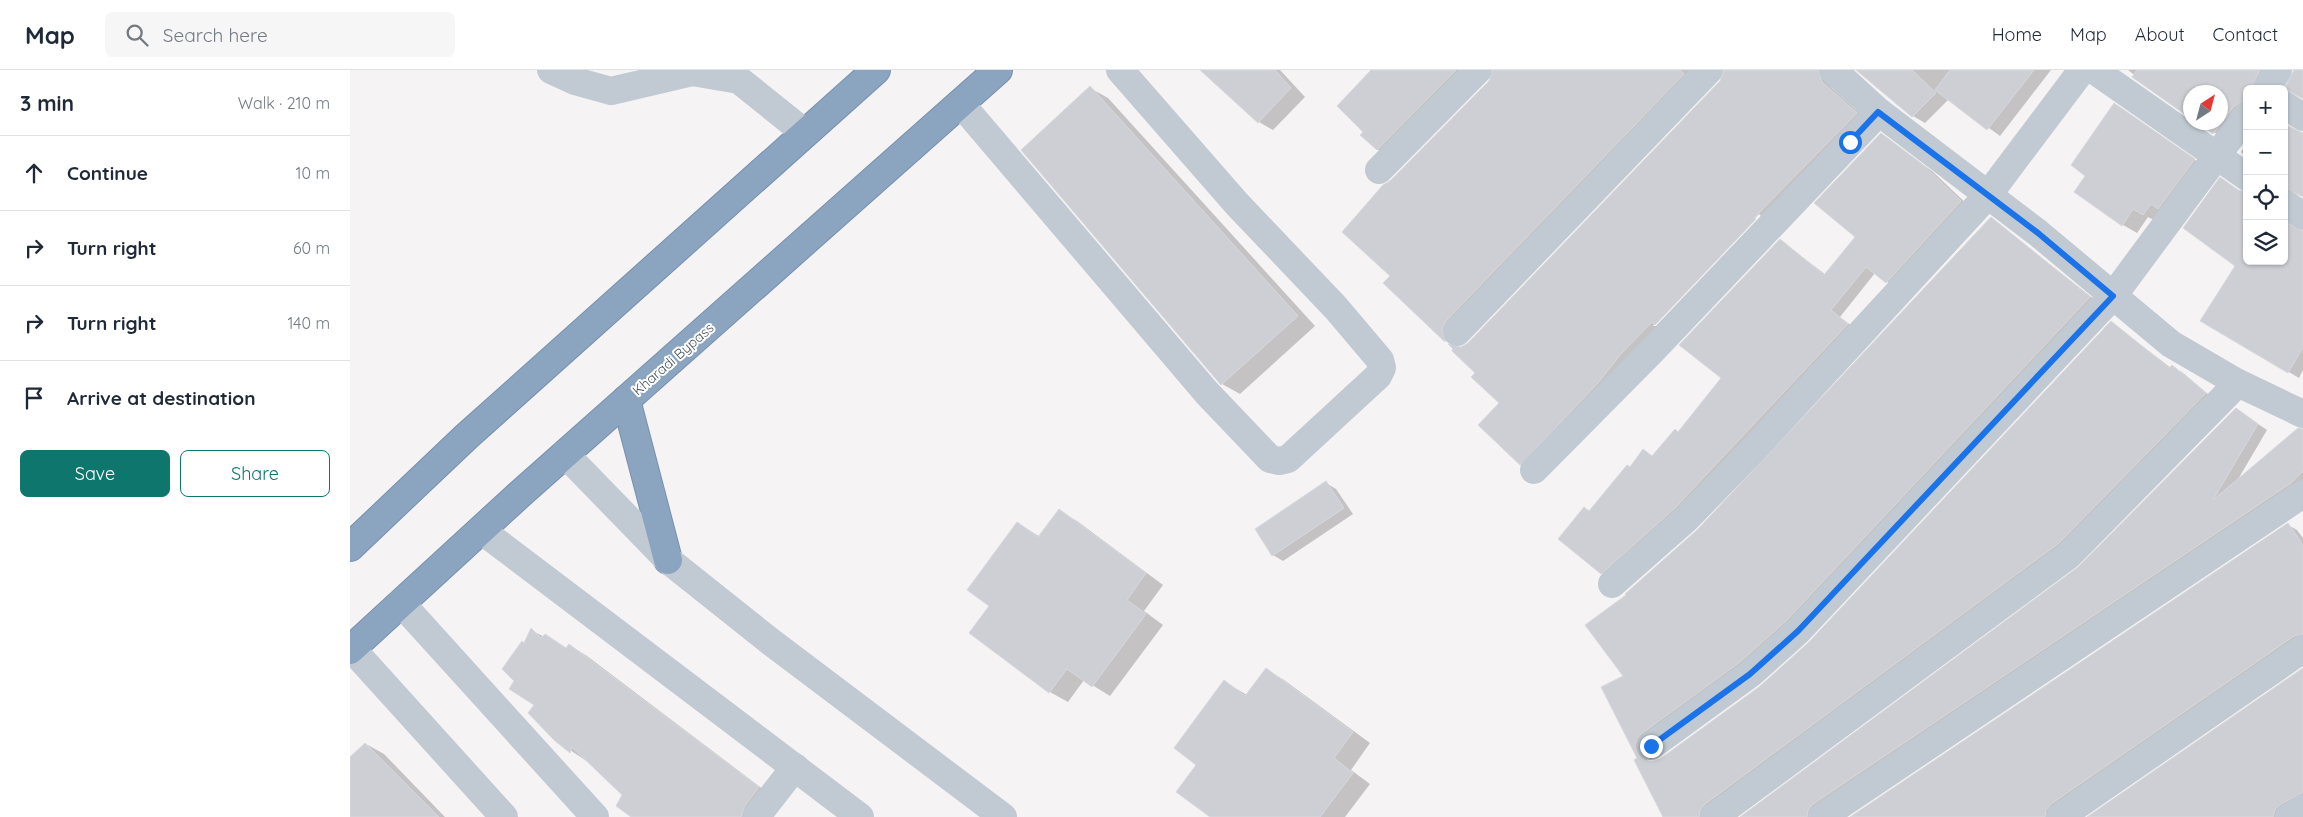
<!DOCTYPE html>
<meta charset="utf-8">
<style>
body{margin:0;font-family:Quicksand,sans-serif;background:#f6f6f7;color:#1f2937}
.controls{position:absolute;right:15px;top:15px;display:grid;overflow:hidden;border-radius:8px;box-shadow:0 1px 4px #0004}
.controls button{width:45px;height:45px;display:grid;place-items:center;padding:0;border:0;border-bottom:1px solid #e0e1e3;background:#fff;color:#1f2937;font:25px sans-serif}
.compass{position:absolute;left:1833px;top:15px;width:45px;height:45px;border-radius:50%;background:#fff;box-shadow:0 1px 4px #0004;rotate:36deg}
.stop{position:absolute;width:15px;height:15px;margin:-11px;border:4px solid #1a73e8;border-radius:50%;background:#fff}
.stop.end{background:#1a73e8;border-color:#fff;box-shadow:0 1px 5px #0008}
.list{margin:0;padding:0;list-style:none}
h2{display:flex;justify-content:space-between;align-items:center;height:65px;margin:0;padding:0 20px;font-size:21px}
h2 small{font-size:16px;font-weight:400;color:#747a83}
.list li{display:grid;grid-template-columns:32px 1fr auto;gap:15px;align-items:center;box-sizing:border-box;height:75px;padding:0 20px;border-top:1px solid #e0e1e3}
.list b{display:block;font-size:19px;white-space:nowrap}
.list em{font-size:16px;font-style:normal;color:#747a83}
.actions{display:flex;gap:10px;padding:15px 20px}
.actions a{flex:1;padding:11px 0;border:1px solid #0f766e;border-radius:8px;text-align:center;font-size:18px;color:#0f766e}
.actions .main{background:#0f766e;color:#fff}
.icon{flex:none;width:28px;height:28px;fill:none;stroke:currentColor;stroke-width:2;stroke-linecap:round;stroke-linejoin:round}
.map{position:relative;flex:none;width:1953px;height:747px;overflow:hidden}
header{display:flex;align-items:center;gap:30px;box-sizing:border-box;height:70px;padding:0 25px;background:#fff;border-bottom:1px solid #e0e1e3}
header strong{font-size:24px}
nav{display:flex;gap:28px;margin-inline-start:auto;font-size:18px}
.search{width:350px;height:45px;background:#f6f6f7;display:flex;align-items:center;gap:12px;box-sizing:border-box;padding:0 18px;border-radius:8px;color:#747a83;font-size:19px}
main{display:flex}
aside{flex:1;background:#fff}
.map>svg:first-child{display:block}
.shadow{fill:#0003;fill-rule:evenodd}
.building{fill:#cdcfd5;stroke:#d7d9de}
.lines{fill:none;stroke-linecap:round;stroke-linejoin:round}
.highway-casing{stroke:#7690ad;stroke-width:30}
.minor{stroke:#c1cad2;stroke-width:28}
.highway{stroke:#8ba5c1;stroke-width:28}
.route{stroke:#1a73e8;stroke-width:6}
.labels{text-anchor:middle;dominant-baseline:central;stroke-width:4;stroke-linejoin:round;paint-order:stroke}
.street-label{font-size:14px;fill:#4a5661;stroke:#fff}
</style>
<header>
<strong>Map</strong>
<div class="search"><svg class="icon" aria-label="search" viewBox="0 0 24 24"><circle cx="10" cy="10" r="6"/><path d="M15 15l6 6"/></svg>Search here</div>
<nav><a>Home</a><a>Map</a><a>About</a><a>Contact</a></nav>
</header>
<main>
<aside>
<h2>3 min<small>Walk · 210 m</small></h2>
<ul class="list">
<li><svg class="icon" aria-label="ahead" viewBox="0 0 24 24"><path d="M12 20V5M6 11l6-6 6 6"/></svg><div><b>Continue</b></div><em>10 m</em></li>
<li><svg class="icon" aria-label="right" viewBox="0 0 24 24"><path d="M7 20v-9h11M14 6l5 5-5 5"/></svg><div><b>Turn right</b></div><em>60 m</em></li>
<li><svg class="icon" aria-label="right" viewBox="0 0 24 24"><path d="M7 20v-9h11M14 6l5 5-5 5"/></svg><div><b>Turn right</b></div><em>140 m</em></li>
<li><svg class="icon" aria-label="arrive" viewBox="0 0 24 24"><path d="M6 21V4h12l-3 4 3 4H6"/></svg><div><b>Arrive at destination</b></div></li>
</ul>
<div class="actions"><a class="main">Save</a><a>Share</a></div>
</aside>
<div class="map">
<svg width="1953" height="747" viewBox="0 0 1953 747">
<rect width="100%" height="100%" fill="#f5f3f3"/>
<g class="shadow">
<polygon points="852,0 930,0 955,27 923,60 909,52"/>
<polygon points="1022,0 1121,0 1037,85 1027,79 1015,62"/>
<polygon points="1144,0 1352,0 1101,265 1104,275 1096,271 1035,213 1042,206"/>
<path d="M 1375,0 L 1469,0 L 1477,8 L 1482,18 L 1516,49 L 1180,399 L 1170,394 L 1151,333 L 1111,278 L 1119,274 L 1371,12 ZM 1409,144 L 1411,146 L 1306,256 L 1303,256 Z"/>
<polygon points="1509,0 1701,0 1650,66 1599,29 1575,53 1563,46"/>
<polygon points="1778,0 1925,0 1912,19 1897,19 1897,41 1874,69 1849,52 1870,52 1870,22 1840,22 1840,47"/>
<polygon points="740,18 758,28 965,256 890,324 872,314 672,80"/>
<polygon points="1764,35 1858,99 1808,152 1798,147 1787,163 1773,155 1737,106"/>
<polygon points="1531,64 1582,101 1620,137 1546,218 1525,203 1490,247 1507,260 1261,508 1251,503 1240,442 1294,381 1304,387 1329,363 1373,308 1430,170 1476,205 1507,166"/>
<polygon points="1897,74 1897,87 1891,82"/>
<polygon points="1871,109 1895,124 1897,191 1934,191 1934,150 1953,163 1953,300 1949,308 1852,251 1887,196"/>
<polygon points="1641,148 1749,233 1447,555 1295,683 1298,692 1311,690 1410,618 1459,573 1761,252 1821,298 1822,297 1832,302 1865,330 1718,478 1359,747 1313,747 1289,688 1253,618 1275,607 1278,525 1348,461"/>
<polygon points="1886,339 1917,360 1887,411 1953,360 1953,416 1467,747 1392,747 1729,499"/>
<polygon points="976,413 986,419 1003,444 933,491 923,485 906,460"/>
<polygon points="709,441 727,451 813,515 794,541 813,555 760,626 734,610 718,632 700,622 641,536 668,453 690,467"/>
<polygon points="1938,455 1947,460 1953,468 1953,572 1705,747 1502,747"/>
<polygon points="181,560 217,579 219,575 237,586 426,729 414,747 283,747 274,725 238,692 205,670 186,635 166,610 175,574"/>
<polygon points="916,599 934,610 1020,673 1001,700 1020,714 995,747 862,747 848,695 875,612 897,625"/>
<polygon points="1953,600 1953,731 1934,747 1740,747"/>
<polygon points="16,674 34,684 95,747 0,747 0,689"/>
</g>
<g class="building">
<polygon points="850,0 925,0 941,18 908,53"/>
<polygon points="1021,0 1106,0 1027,80 1010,65 1013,62 987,36"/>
<polygon points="1143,0 1330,0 1334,4 1096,251 1092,259 1095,272 1033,213 1040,206 992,162 1033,115 1040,111 1139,11"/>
<polygon points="1374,0 1468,0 1472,12 1507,43 1404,148 1406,149 1305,255 1302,252 1270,285 1249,312 1170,395 1128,355 1149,333 1121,307 1125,303 1102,281 1103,279 1098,274 1111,277 1118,273 1370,11"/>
<polygon points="1506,0 1562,0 1586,23 1562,47"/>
<polygon points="1600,0 1684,0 1637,60 1585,20"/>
<polygon points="1787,0 1910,0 1900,19 1897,19 1897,30 1884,36 1863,64 1846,52 1870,52 1870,22 1840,22 1840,48 1782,7"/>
<polygon points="1944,0 1953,0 1953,29 1934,19"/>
<polygon points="740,16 948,246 871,315 671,80"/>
<polygon points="1764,33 1845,89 1808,139 1801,134 1793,145 1783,139 1772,156 1724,122 1735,106 1721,95"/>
<polygon points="1934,54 1953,63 1953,127 1934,118"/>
<polygon points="1531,63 1572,94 1611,131 1536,213 1516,197 1481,240 1498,254 1325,438 1251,504 1208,469 1234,437 1239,441 1277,395 1280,397 1293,379 1302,386 1325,359 1328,362 1371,308 1329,275 1430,169 1474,205 1505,167 1464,133"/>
<polygon points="1870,107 1888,120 1897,122 1897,191 1934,191 1934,152 1953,161 1953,277 1938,303 1850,251 1885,196 1833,158"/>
<polygon points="1641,147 1740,227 1437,550 1390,592 1291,664 1287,669 1285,677 1289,686 1294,690 1302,692 1310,689 1409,617 1458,573 1761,251 1819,298 1822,295 1856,323 1709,473 1355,734 1350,740 1349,747 1313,747 1284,690 1287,688 1251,617 1273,606 1235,555 1276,525 1275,524 1347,460"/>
<polygon points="1886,338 1908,354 1863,430 1948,358 1953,359 1953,401 1941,413 1463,734 1458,740 1457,747 1390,747 1728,497"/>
<polygon points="976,411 994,438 922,486 905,459"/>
<polygon points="709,439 796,503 777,530 796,544 742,617 717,599 699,623 619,563 639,536 617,520 667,452 688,467"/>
<polygon points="1938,453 1953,475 1953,564 1944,566 1701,734 1696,740 1695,747 1500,747"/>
<polygon points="181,558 191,568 195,564 216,578 219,574 409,717 394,737 391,747 281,747 266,736 272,725 222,677 220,683 204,670 178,643 184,635 159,619 164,611 152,599 172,571 174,573"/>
<polygon points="916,598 1003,662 984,688 1003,703 970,747 860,747 826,722 846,695 824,678 874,610 895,626"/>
<polygon points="1953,598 1953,722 1931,734 1925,739 1923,747 1737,747"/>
<polygon points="15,673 89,747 0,747 0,687"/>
</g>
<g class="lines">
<g class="highway-casing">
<g id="highway">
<polyline points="276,330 318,490"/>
<polyline points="0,477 117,366 526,0"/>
<polyline points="0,580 170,424 648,0"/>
</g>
</g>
<g class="minor">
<polyline points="201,0 225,11 261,21 342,2 389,10 455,63"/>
<polyline points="1483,0 1529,42 1688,163 1821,274 1888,313 1953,344"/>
<polyline points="1744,0 1897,107"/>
<polyline points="1916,19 1928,0"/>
<polyline points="611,34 857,323 920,389 929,391 938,389 1028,306 1032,298 1030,290 986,238 887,134 770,0"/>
<polyline points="1934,35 1953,47"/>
<polyline points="1029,100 1128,0"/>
<polyline points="1934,133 1953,146"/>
<polyline points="1107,262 1359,0"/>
<polyline points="215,384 318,490 421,572 653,747"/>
<polyline points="1184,400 1301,282 1529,42"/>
<polyline points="131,460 510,747"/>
<polyline points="1262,514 1336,449 1405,378 1638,125 1732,0"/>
<polyline points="51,533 245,747"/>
<polyline points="2,579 154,747"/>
<polyline points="1301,676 1400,604 1448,561 1763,226 1897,45"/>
<polyline points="406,747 445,697"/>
<polyline points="1364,747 1719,485 1888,313"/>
<polyline points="1472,747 1953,424"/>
<polyline points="1710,747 1953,579"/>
<polyline points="1939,747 1953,738"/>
</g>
<use href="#highway" class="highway"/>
</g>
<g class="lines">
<polyline class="route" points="1301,676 1400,604 1448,561 1763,226 1688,163 1528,42 1500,72"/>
</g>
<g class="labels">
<g class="street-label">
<text transform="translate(323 289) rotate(-41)">Kharadi Bypass</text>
</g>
</g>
</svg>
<div class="controls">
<button>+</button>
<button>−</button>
<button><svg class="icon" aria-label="locate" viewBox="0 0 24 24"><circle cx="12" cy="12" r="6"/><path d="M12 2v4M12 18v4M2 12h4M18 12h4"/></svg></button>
<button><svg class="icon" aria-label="layers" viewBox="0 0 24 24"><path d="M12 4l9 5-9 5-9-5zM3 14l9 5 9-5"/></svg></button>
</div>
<svg class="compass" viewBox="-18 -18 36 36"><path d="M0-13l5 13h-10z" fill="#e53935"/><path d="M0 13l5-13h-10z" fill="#747a83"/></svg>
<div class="stop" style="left:1500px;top:72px"></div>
<div class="stop end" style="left:1301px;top:676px"></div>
</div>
</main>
